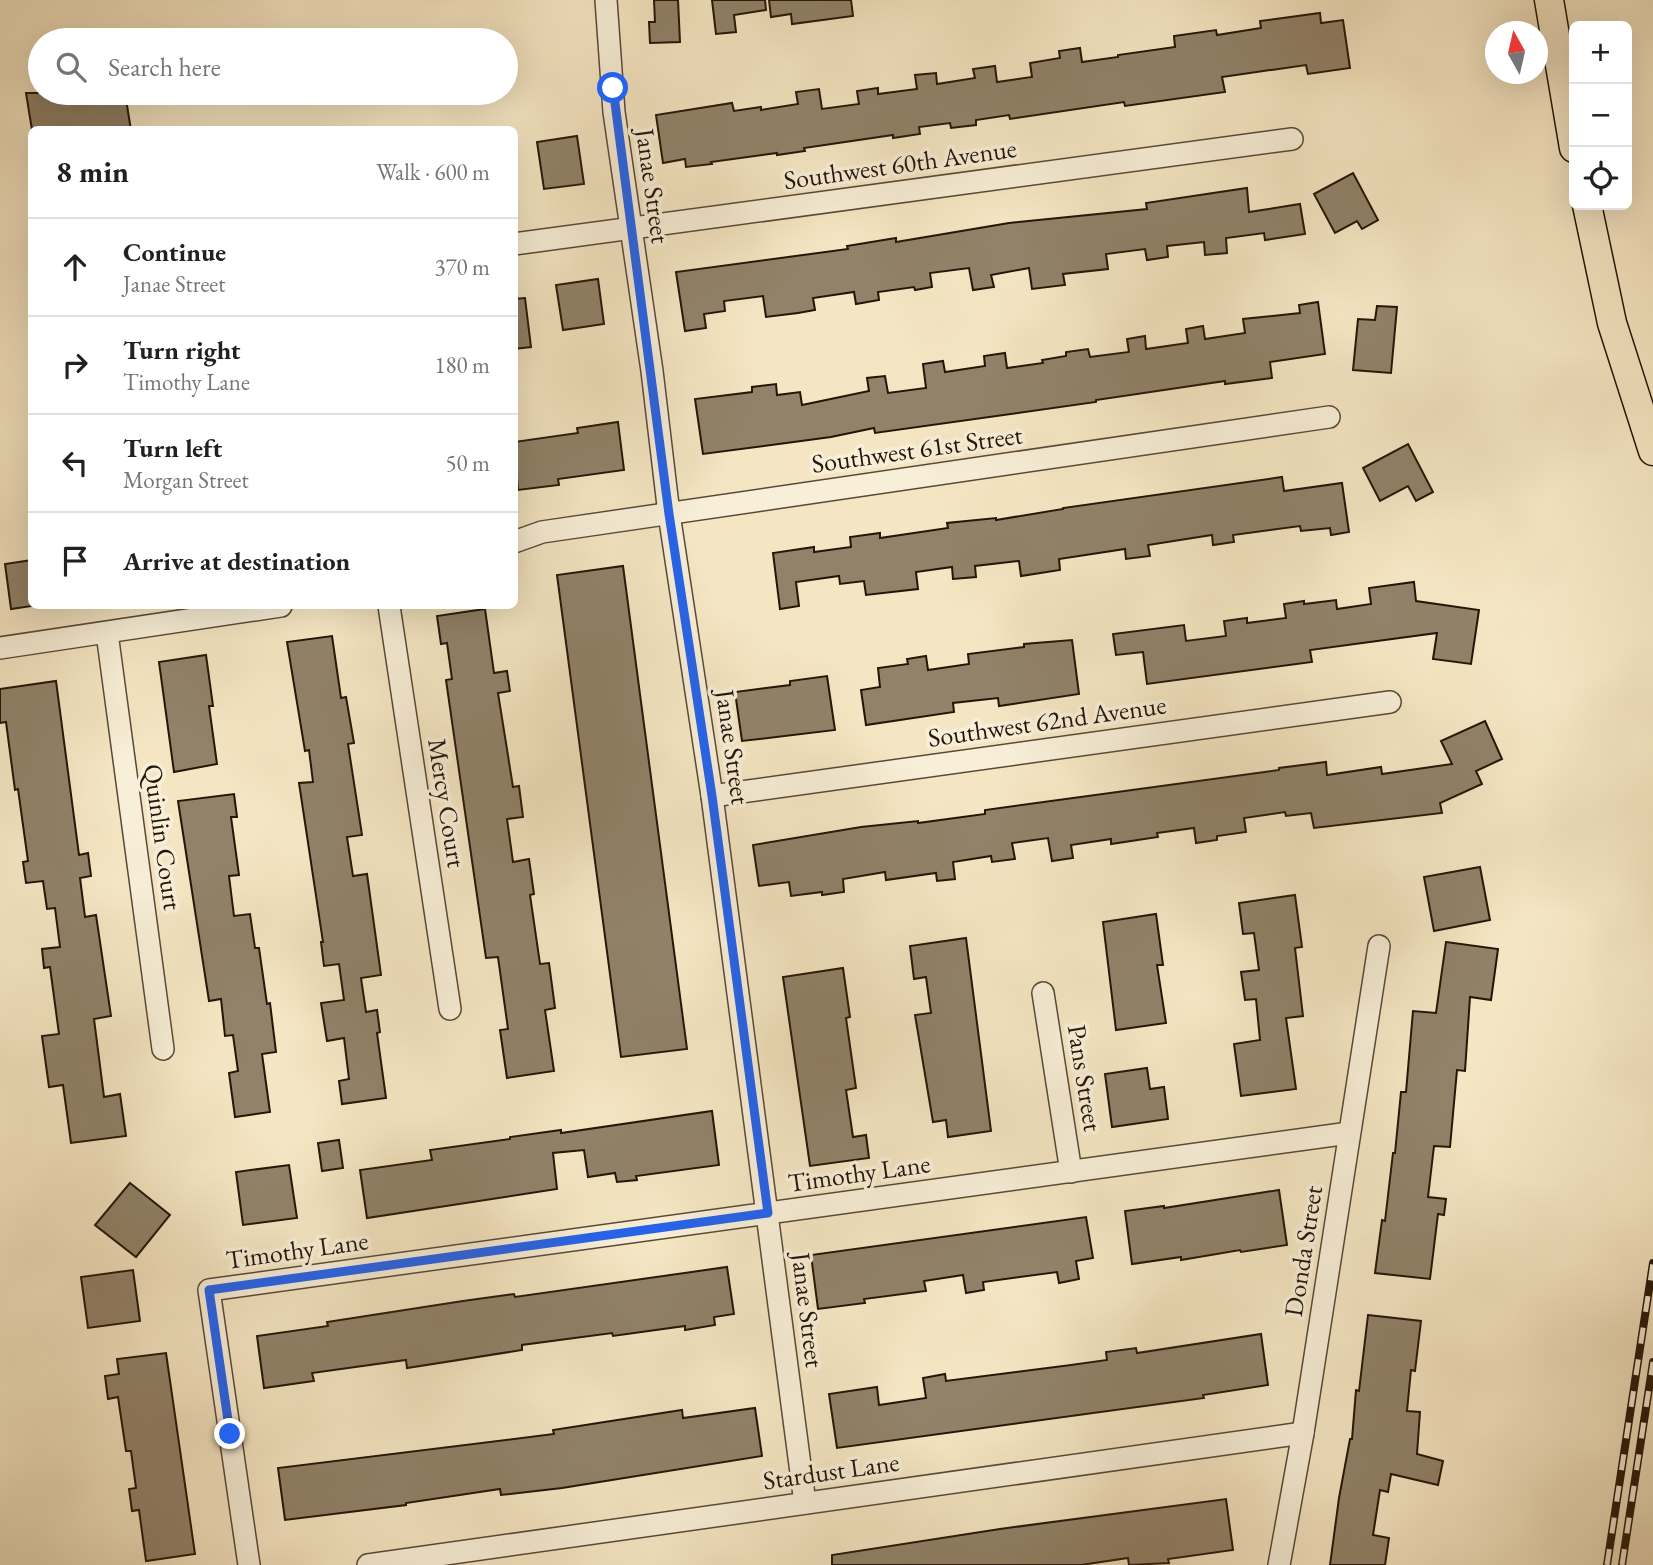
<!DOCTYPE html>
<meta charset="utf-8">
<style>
body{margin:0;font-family:"EB Garamond",serif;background:#f6f6f6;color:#202124}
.controls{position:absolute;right:21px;top:21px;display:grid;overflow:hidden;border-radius:10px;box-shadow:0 7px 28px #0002}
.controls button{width:63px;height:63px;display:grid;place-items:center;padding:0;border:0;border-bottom:2px solid #e0e0e0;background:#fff;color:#202124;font:35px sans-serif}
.compass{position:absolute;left:1485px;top:21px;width:63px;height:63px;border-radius:50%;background:#fff;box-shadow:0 7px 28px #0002;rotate:352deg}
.stop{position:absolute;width:21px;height:21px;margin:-16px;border:5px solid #2563eb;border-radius:50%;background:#fff}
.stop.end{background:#2563eb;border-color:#fff;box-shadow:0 2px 7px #0008}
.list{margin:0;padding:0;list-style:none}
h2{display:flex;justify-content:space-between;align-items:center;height:91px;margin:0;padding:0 28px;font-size:30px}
h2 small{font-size:23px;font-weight:400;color:#757577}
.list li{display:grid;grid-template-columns:46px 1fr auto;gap:21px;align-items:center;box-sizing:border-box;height:98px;padding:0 28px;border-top:2px solid #e0e0e0}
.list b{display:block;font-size:26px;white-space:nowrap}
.list p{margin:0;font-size:23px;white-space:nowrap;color:#757577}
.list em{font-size:23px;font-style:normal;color:#757577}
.icon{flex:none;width:38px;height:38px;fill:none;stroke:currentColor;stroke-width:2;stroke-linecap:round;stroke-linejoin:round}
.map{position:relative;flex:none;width:1653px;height:1565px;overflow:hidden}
.search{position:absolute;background:#fff;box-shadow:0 7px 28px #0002;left:28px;top:28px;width:490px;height:77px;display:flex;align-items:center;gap:18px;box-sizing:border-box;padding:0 24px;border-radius:38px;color:#757577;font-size:26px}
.panel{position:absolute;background:#fff;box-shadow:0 7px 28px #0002;left:28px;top:126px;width:490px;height:483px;border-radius:10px}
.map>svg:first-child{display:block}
.building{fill:#918269;stroke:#241508;stroke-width:2}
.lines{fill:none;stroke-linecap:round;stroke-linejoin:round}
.minor-casing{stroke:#584937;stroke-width:24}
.major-casing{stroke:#241508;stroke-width:31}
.minor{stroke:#f8efd8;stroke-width:21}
.major{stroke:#f5e6c3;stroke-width:28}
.rail-casing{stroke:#241508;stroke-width:8}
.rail{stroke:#f8efd8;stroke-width:5;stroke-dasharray:16;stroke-linecap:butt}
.route{stroke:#2563eb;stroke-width:9}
.labels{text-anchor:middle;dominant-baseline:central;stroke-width:7;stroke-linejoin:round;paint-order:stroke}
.street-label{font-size:26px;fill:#241508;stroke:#f8efd8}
</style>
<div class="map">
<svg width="1653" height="1565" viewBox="0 0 1653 1565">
<rect width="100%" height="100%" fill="#f5e6c3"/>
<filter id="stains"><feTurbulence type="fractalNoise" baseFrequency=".00286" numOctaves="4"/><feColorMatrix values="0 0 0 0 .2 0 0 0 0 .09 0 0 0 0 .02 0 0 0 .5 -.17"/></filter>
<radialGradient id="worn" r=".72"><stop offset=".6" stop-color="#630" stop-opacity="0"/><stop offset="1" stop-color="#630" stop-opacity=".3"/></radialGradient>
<g class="building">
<polygon points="654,0 678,0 680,42 650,43 649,22 655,22"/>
<polygon points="712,0 765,0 766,10 734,15 736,32 716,34"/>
<polygon points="769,0 851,0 853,16 792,24 791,14 771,17"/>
<polygon points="1320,13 1321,23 1343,20 1350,68 1308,74 1306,65 1222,77 1225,92 1125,106 1124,102 1010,119 1009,115 976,120 976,125 951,128 950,123 919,127 920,134 893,138 893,135 804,148 805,151 777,155 777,153 711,162 712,164 686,167 685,159 663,163 656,115 732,103 734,111 761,107 761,110 798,104 796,92 819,89 822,109 859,104 857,91 878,88 878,94 917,89 915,75 936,73 937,84 975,78 973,69 995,66 997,82 1032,77 1030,63 1060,58 1059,51 1080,48 1082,62 1118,57 1118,55 1175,47 1174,36 1216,30 1217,35 1261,28 1260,21"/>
<polygon points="26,93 125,93 131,130 32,130"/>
<polygon points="577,136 584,184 544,189 537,142"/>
<polygon points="1353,173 1378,220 1362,229 1357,221 1335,233 1314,194"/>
<polygon points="1247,188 1249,212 1300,204 1305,234 1265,240 1264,233 1226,238 1227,253 1205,255 1204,242 1167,246 1168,257 1147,260 1145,249 1106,254 1108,269 1063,274 1065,285 1032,289 1029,268 991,275 994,287 973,290 969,268 930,273 932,287 915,290 914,287 878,292 879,300 856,304 854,292 813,298 815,310 798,313 766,317 763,296 724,301 725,311 704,314 706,328 685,331 676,272 848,249 847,246 896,238 896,242 1009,223 1147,209 1146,203"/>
<polygon points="598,279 604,324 563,330 556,285"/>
<polygon points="525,298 531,347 514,349 514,299"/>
<polygon points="1318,302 1325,354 1270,362 1272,378 1225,384 1225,381 1096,400 1096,402 875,433 874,428 831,437 703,454 695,399 752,392 752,387 776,384 777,395 800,392 802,405 869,391 867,378 885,376 888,393 926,388 923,364 943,361 945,372 985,366 984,356 1005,353 1007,368 1043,363 1042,360 1066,356 1066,352 1088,349 1090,357 1129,352 1127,339 1145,336 1146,349 1188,343 1186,329 1203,326 1205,339 1245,333 1243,319 1300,313 1299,305"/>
<polygon points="1377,306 1397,307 1391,373 1353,370 1358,319 1375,320"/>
<polygon points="618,422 624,470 558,479 559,485 518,490 514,442 578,433 577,428"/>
<polygon points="1408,444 1433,492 1416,501 1408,486 1380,501 1363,468"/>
<polygon points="1282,477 1284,491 1342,483 1349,532 1331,535 1330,528 1301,531 1300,526 1233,535 1234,542 1213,545 1212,535 1148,545 1150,556 1126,559 1125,549 1059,559 1060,570 1021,576 1019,561 975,566 976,577 953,579 952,567 916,572 918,589 866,595 864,581 840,584 839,576 796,582 799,606 780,609 773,553 814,547 814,552 851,547 850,537 880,533 880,538 948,528 947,523 996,518 996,520 1063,509 1063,508"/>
<polygon points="32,560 32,606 11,609 5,564"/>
<polygon points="623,566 687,1049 621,1057 557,575"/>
<polygon points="1414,582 1416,601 1479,610 1471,664 1433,659 1437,633 1310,650 1312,662 1147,684 1143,652 1116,655 1113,634 1184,625 1186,641 1226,636 1224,621 1247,618 1247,623 1286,618 1284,604 1304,601 1304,604 1336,600 1337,609 1371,604 1369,588"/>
<polygon points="485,609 494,673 507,671 510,691 498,693 513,787 519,786 523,817 507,819 513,862 529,859 534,894 530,895 540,964 549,963 555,1008 545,1010 554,1071 507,1078 500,1030 508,1029 498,957 486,958 446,680 452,679 447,643 441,644 437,616"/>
<polygon points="332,636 341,698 346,697 354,743 348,744 362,835 347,837 353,876 367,874 381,975 361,978 366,1012 377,1010 380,1032 377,1033 386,1098 342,1104 339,1081 349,1079 344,1038 327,1041 321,1003 344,1000 339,964 324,966 321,942 323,942 299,783 313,782 309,750 305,751 287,642"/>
<polygon points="1072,640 1079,694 999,706 998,698 953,703 954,712 866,725 861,690 880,687 878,668 908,664 907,659 926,656 928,670 969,664 968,654 1024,647 1024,644"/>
<polygon points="206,655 213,706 209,706 217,764 174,772 159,662"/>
<polygon points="827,676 835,730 742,741 735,692 790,685 790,681"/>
<polygon points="56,681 79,855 88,853 91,876 80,878 85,917 96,915 111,1016 94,1019 104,1097 120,1094 126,1136 71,1143 63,1085 49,1087 42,1036 59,1034 50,967 44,968 42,949 60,947 55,908 47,909 43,881 26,883 23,862 28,861 18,789 15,790 6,722 0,723 0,689"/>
<polygon points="1485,721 1502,759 1476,771 1482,784 1440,803 1442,813 1314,828 1311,813 1286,816 1285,812 1244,818 1246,832 1217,836 1217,840 1196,843 1194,828 1157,833 1158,837 1111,844 1111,839 1071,845 1073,858 1052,861 1048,838 1012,843 1015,859 992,862 991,856 953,862 955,879 937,881 936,873 886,880 885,872 843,879 844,892 822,895 822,892 791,896 789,882 759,886 753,845 861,827 918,821 918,823 985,814 985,810 1279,770 1279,768 1326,762 1327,775 1381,767 1382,774 1452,764 1441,741"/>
<polygon points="234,794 237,817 231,817 239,875 229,876 234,916 250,914 255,948 259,948 267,1004 270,1003 276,1052 262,1054 270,1112 235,1117 229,1073 238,1071 233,1035 225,1036 221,999 209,1001 178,801"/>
<polygon points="1480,867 1490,920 1434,931 1424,877"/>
<polygon points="1295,895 1302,947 1295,948 1303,1016 1286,1018 1296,1089 1241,1096 1234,1044 1260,1040 1256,999 1245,1000 1241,972 1259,970 1254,933 1243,934 1239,903"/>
<polygon points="1156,914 1163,965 1157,965 1166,1023 1116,1030 1103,922"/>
<polygon points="966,938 991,1131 948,1137 946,1120 933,1122 915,1015 931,1013 926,977 914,979 910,946"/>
<polygon points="1446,942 1498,949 1491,1000 1470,997 1465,1071 1457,1070 1450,1147 1434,1146 1428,1197 1446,1199 1444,1215 1438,1214 1430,1279 1375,1273 1382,1220 1385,1221 1393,1153 1395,1153 1401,1092 1406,1092 1413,1011 1436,1013"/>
<polygon points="843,968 850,1017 846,1018 856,1088 846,1090 853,1137 866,1135 869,1158 810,1166 783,977"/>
<polygon points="1147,1068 1150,1089 1164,1087 1168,1119 1112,1127 1105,1074"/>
<polygon points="712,1111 719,1165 636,1176 637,1180 617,1182 615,1173 588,1177 584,1150 553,1153 557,1189 367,1218 360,1170 432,1160 430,1150 510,1139 510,1137 561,1130 561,1133"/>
<polygon points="339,1140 343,1168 322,1171 318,1143"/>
<polygon points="289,1165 297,1218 243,1225 236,1172"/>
<polygon points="130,1183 170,1215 136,1257 95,1225"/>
<polygon points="1279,1190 1287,1245 1241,1252 1240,1250 1181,1260 1181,1257 1132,1264 1125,1211 1164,1206 1164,1208"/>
<polygon points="1086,1217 1093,1258 1076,1261 1079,1279 1059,1283 1057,1272 983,1282 984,1290 966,1293 963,1275 924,1281 926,1291 864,1299 865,1303 818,1309 811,1255"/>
<polygon points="727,1267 734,1314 714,1317 715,1325 685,1330 685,1326 613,1336 612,1333 522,1345 522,1350 407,1368 406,1360 312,1373 314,1381 264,1388 257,1336 328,1326 327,1322 463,1301 514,1294 515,1297"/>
<polygon points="133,1270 140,1321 88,1328 81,1277"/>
<polygon points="1368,1315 1421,1321 1415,1371 1411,1370 1407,1411 1420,1412 1417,1454 1443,1461 1438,1485 1391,1474 1388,1492 1380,1490 1373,1535 1389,1538 1385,1565 1330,1565 1339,1498 1350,1439 1352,1439 1356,1390 1359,1391"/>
<polygon points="1261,1334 1268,1385 1203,1395 1204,1398 837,1448 829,1394 877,1387 879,1405 926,1398 923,1378 945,1374 946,1381 1071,1365 1107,1360 1106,1352 1136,1348 1137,1353"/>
<polygon points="166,1353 195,1554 146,1561 139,1510 132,1511 129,1489 136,1488 131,1451 126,1451 118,1397 108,1399 105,1376 119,1374 117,1359"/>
<polygon points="755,1408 762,1456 562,1488 501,1495 500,1489 406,1503 406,1505 285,1520 278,1468 554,1434 553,1430 682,1410 683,1418"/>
<polygon points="1226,1499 1233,1550 1168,1559 1169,1563 1129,1565 1128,1558 1081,1565 832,1565 832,1555 1000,1529"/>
</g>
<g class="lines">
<g class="minor-casing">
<g id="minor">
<polyline points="606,0 614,112 652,371 669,514 712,796 805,1503"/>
<polyline points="514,244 1292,139"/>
<polyline points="514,542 542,532 1329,417"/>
<polyline points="389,606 450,1009"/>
<polyline points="107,633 163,1049"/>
<polyline points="0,648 281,606"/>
<polyline points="712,796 1390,702"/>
<polyline points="1043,993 1071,1172"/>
<polyline points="249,1565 209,1290 1349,1133"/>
<polyline points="368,1565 1303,1433"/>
<polyline points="1279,1565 1303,1433 1379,946"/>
</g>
</g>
<g class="major-casing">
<g id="major">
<polyline points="1549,0 1574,148"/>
<polyline points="1587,205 1612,323 1653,451"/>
</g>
</g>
<use href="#minor" class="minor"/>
<use href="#major" class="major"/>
<g class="rail-casing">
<g id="rail">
<polyline points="1607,1565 1653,1263"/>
<polyline points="1622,1565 1653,1362"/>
</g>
</g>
<use href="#rail" class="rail"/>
</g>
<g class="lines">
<polyline class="route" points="230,1434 209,1290 768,1213 712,796 669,514 613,88"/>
</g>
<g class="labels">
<g class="street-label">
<text transform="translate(900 164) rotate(-8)">Southwest 60th Avenue</text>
<text transform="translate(653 186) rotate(82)">Janae Street</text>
<text transform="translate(917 449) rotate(-8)">Southwest 61st Street</text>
<text transform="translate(1047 721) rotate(-8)">Southwest 62nd Avenue</text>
<text transform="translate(733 747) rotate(82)">Janae Street</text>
<text transform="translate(447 803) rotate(81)">Mercy Court</text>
<text transform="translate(163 837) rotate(82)">Quinlin Court</text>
<text transform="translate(1085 1078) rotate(81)">Pans Street</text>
<text transform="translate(859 1173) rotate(-8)">Timothy Lane</text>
<text transform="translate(297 1250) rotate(-8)">Timothy Lane</text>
<text transform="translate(1303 1251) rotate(-81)">Donda Street</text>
<text transform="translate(808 1310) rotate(83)">Janae Street</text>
<text transform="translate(831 1471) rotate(-8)">Stardust Lane</text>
</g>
</g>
<rect width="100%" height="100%" filter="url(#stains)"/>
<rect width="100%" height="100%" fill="url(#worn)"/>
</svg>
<div class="controls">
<button>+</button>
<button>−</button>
<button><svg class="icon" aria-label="locate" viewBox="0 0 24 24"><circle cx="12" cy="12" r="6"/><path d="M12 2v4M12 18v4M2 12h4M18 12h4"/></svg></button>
</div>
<svg class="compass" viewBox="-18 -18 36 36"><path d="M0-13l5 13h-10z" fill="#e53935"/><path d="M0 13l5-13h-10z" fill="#757577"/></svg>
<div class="stop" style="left:613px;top:88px"></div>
<div class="stop end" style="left:230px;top:1434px"></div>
<div class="search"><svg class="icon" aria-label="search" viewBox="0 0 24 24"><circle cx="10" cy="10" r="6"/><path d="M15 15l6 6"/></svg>Search here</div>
<section class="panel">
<h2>8 min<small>Walk · 600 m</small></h2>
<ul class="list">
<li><svg class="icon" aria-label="ahead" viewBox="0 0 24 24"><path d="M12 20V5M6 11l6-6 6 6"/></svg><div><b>Continue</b><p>Janae Street</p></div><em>370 m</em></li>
<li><svg class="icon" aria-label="right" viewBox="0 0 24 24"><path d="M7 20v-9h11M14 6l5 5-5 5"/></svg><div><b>Turn right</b><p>Timothy Lane</p></div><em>180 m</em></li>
<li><svg class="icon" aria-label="left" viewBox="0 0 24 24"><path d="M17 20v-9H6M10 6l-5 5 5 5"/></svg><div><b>Turn left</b><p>Morgan Street</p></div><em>50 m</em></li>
<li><svg class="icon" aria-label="arrive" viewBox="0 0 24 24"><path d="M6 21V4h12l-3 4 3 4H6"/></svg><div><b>Arrive at destination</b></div></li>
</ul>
</section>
</div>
